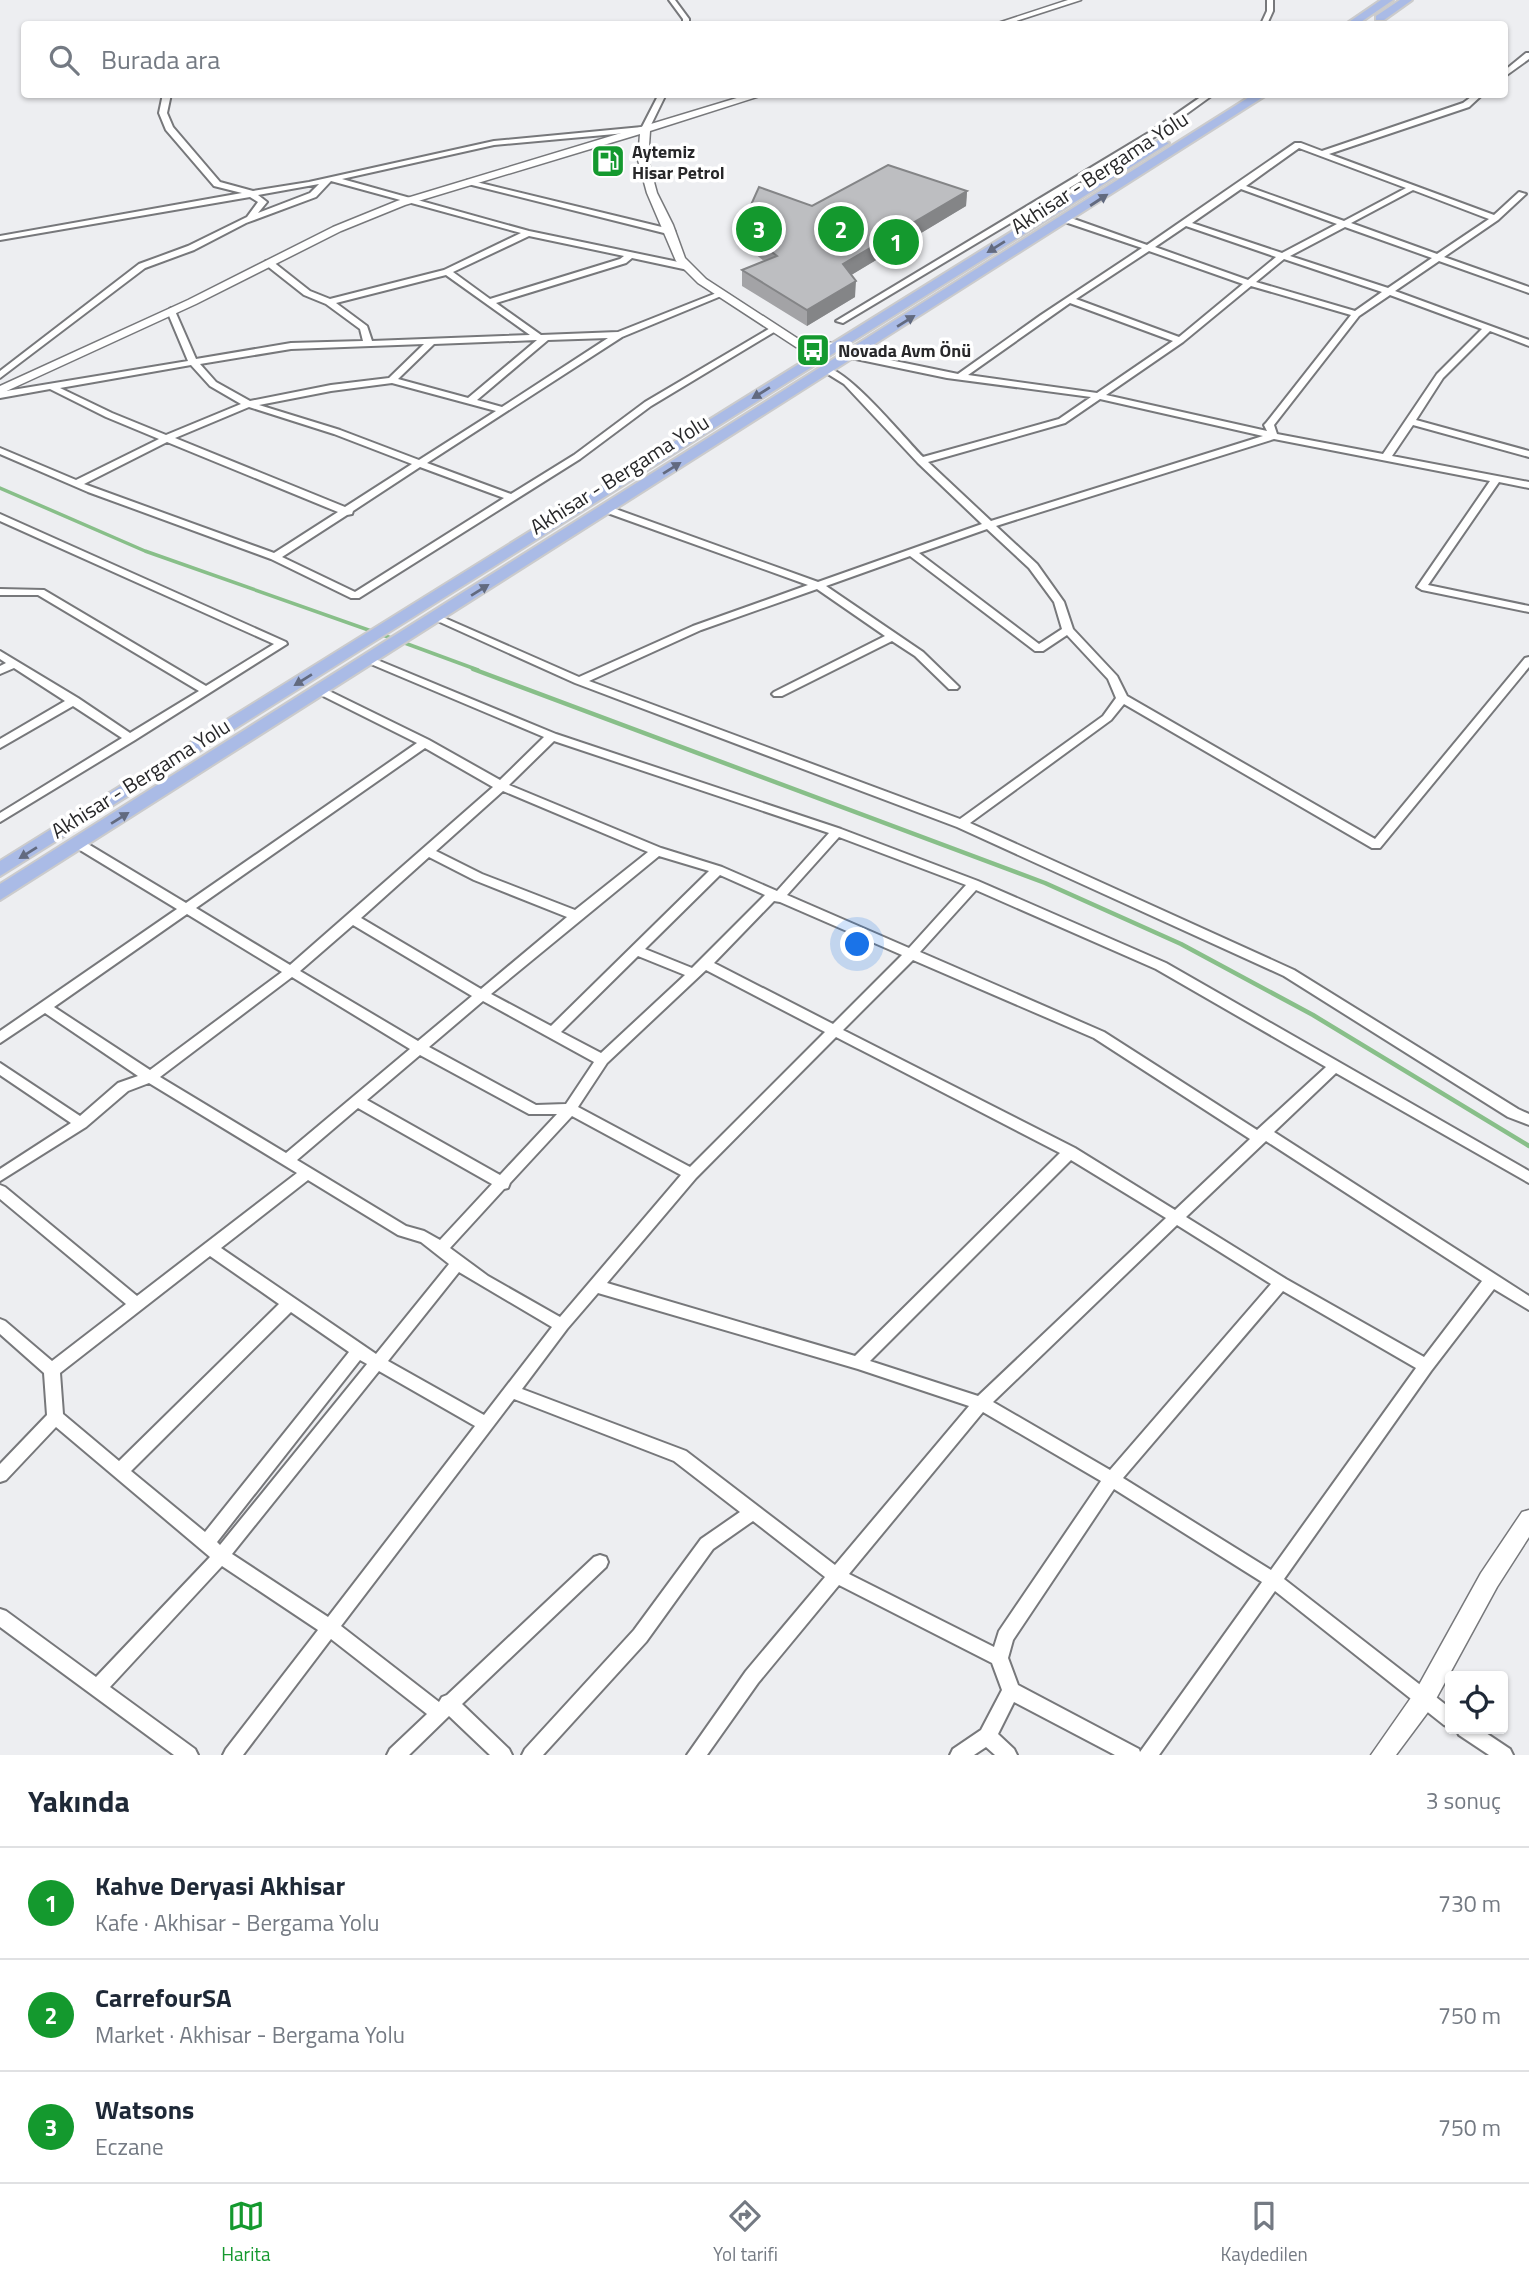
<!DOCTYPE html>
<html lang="tr">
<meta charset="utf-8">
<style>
body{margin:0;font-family:"Titillium Web",sans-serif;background:#f2f2f3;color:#1f2937}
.controls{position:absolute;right:21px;bottom:21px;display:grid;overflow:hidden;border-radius:7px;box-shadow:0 2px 5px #0004}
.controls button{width:63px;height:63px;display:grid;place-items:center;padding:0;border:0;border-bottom:2px solid #e0e1e3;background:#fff;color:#1f2937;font:35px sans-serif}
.you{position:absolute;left:858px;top:945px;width:24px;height:24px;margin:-18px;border:5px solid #fff;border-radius:50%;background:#1a73e8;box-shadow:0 0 0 10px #1a73e833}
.badge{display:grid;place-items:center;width:46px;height:46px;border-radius:50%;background:#14992e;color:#fff;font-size:23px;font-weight:700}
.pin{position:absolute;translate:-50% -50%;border:4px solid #fff;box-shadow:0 2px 7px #0006}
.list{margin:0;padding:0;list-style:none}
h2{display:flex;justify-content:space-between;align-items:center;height:91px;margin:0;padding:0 28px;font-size:30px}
h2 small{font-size:23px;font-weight:400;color:#747a83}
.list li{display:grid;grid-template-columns:46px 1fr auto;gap:21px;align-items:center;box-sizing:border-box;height:112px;padding:0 28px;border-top:2px solid #e0e1e3}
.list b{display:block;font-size:26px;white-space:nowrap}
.list p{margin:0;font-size:23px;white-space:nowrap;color:#747a83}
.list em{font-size:23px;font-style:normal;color:#747a83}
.icon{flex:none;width:38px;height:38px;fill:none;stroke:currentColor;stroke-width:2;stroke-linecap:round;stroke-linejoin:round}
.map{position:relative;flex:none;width:1529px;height:1755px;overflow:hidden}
.search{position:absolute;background:#fff;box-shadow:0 2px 5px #0004;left:21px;right:21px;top:21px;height:77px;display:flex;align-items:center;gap:18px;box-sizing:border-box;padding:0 24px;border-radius:7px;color:#747a83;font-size:26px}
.sheet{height:427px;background:#fff}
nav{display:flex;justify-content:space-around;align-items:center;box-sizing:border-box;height:98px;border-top:2px solid #e0e1e3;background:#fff;font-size:19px;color:#747a83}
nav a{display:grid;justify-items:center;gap:4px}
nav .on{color:#14992e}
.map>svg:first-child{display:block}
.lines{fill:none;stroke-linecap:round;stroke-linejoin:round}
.stream-far1{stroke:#88bf89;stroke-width:3.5}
.stream{stroke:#88bf89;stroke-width:4.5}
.minor-casing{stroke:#77787b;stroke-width:4}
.tertiary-casing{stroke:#77787b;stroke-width:3}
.primary-casing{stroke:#cbcbcc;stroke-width:4}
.minor{fill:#fff;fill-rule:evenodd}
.tertiary{fill:#fff;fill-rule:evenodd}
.primary{fill:#aabbe6;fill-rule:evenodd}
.wall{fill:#a3a3a6}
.shaded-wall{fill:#848587}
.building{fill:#bdbec1;stroke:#848587;stroke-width:2}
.oneway{fill:#626a7f}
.labels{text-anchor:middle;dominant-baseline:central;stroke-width:7;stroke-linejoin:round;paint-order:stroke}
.far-poi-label{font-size:18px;font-weight:bold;fill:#28282a;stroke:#fff;text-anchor:start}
.street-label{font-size:21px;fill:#28282a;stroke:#fff}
</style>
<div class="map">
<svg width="1529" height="1755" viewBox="0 0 1529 1755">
<rect width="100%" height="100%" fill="#edeef1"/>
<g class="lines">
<g class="stream-far1">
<polyline points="0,488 145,551 394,639"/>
<polyline points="402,642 478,670"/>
</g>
<polyline class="stream" points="473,669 1045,883 1181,944 1313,1015 1529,1146"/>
<g class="minor-casing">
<g id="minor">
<polygon points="669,0 675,0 689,19 689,24 683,24 683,19"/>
<polygon points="1267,0 1273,0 1273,11 1267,24 1261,24 1267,11"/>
<polygon points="1526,53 1529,53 1529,59 1504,77 1504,71"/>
<path d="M 163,94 L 171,94 L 167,113 L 173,127 L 220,182 L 253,191 L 309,182 L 494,141 L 642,127 L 659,94 L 666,94 L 648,131 L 494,145 L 342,179 L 529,231 L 688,264 L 692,267 L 688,270 L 632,258 L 626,263 L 496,303 L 541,335 L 618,332 L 719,292 L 726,294 L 622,337 L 427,463 L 511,494 L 574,455 L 645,402 L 772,327 L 779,329 L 651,406 L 580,459 L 359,598 L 351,598 L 271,559 L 88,492 L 0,454 L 0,448 L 76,480 L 159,439 L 106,417 L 50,389 L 0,398 L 0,392 L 188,361 L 167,311 L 171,308 L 175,311 L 196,359 L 291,343 L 363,341 L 360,329 L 326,304 L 304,295 L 266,265 L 266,261 L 272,261 L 310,291 L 330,299 L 444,270 L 521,233 L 331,181 L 316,197 L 246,223 L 194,250 L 145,268 L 0,378 L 0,371 L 139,264 L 188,246 L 247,217 L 258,202 L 250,197 L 0,240 L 0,236 L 242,193 L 214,186 L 166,130 L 159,113 ZM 319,184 L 310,193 L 258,213 L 267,202 L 258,195 ZM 529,236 L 624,256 L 620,259 L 490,299 L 453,272 ZM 446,275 L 530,335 L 372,341 L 367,326 L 336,303 ZM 608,338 L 502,407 L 477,400 L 548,340 ZM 537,340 L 468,398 L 398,379 L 434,344 ZM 424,344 L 389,378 L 331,385 L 250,401 L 216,382 L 200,364 L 291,349 ZM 191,365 L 210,386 L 241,404 L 166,435 L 112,413 L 60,388 ZM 392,383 L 496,411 L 419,460 L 340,430 L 259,405 L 331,391 ZM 249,407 L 334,434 L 412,464 L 345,507 L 175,438 ZM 167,442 L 338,512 L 274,553 L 84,484 ZM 420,467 L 504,498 L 355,592 L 282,557 L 347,515 L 352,514 L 353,511 Z"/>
<polygon points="1205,94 1214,94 1156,136 843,323 836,321 1150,132"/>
<path d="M 1475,94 L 1483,94 L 1469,107 L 1329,154 L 1494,215 L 1519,192 L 1526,194 L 1498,220 L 1444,257 L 1529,287 L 1529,293 L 1439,261 L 1395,291 L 1529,340 L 1529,346 L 1490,331 L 1443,378 L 1416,420 L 1529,451 L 1529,457 L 1413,425 L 1392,456 L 1529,482 L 1529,488 L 1499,482 L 1428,585 L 1529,606 L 1529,612 L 1422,590 L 1417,587 L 1490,481 L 1274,439 L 996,526 L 1037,564 L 1064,602 L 1073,629 L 1117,676 L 1127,696 L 1375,839 L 1525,658 L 1529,657 L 1529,667 L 1380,848 L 1372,848 L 1124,704 L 1111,720 L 970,823 L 1294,970 L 1518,1109 L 1529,1114 L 1529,1125 L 1508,1117 L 1284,976 L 957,827 L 575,683 L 431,618 L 436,615 L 440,616 L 579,677 L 693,626 L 808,585 L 602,511 L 602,507 L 610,507 L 818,582 L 982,524 L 918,463 L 844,384 L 823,371 L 823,367 C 846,366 905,439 923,457 L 1059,419 L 1091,397 L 947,378 L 851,358 L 847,355 L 851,352 L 958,374 L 1041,315 L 1142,248 L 1065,222 L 1065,218 L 1071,218 L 1147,245 L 1295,143 L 1301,143 L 1322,151 L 1463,103 ZM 1299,148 L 1406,188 L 1344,221 L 1246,186 ZM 1241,189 L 1337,224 L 1282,253 L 1192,223 ZM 1413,190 L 1489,219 L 1437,254 L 1351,223 ZM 1186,226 L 1276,257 L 1248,280 L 1155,247 ZM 1345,227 L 1432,258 L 1388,288 L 1290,256 ZM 1149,251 L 1243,284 L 1179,337 L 1076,299 ZM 1284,259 L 1382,292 L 1355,311 L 1256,282 ZM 1251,286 L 1351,315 L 1266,423 L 1264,425 L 1267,431 L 1106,395 L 1183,342 ZM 1390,295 L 1482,329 L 1437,374 L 1383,454 L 1277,434 L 1274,425 L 1359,316 ZM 1070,303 L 1173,341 L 1097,393 L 968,375 ZM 1100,399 L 1263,436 L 991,521 L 928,462 L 1065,423 ZM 987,529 L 1029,568 L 1054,602 L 1062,629 L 1039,644 L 919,553 ZM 910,556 L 1035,651 L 1043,651 L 1067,635 L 1108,679 L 1116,698 L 1103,716 L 960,819 L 589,681 L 701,630 L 817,589 L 885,636 L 774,692 L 772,694 L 774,696 L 782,696 L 892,641 L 915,656 L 949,689 L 957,689 L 959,687 L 957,685 L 923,652 L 826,586 Z"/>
<polygon points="468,180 674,230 675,232 668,234 468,184"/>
<polygon points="0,514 286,642 287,644 135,740 0,822 0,813 122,738 73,706 0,748 0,739 65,701 14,668 0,674 0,666 6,663 0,659 0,651 78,698 130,733 199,691 38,595 0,595 0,589 44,590 206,686 274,644 0,521"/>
<path d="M 370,657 L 556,734 L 841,829 L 978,881 L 1166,963 L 1529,1171 L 1529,1183 L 1336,1073 L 1274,1132 L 1529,1296 L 1529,1310 L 1494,1289 L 1431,1371 L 1284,1579 L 1450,1708 L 1450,1727 L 1444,1725 L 1275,1591 L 1159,1755 L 1115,1755 L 1014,1702 L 998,1734 L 1014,1749 L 1017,1755 L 995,1755 L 986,1747 L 974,1755 L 950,1755 L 953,1749 L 981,1730 L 1002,1690 L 992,1663 L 839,1585 L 758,1683 L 707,1755 L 687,1755 L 746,1671 L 825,1577 L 753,1521 L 713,1549 L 646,1642 L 543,1755 L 522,1755 L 525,1749 L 634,1630 L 701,1539 L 740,1512 L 674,1461 L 514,1399 L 341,1626 L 439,1702 L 442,1697 L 447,1695 L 594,1557 L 600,1555 L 606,1557 L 608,1562 L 606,1567 L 462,1704 L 509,1749 L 512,1755 L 490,1755 L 449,1716 L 409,1755 L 387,1755 L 390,1749 L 427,1714 L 331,1639 L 243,1755 L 223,1755 L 226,1749 L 318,1630 L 222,1566 L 110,1687 L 195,1749 L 198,1755 L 174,1755 L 0,1627 L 0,1609 L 6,1611 L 96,1677 L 210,1557 L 56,1427 L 6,1480 L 0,1482 L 0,1464 L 47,1415 L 44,1373 L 0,1334 L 0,1319 L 5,1321 L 52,1361 L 126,1304 L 0,1199 L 0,1185 L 5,1187 L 137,1296 L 297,1173 L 149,1083 L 128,1091 L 86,1127 L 0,1181 L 0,1169 L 71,1123 L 0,1075 L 0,1063 L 80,1116 L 118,1083 L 138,1076 L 45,1013 L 0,1043 L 0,1031 L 177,909 L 75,847 L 73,844 L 75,841 L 83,841 L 186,903 L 417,743 L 317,693 L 315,691 L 317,689 L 325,689 L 429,740 L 500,780 L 544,737 L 366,662 L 365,660 ZM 554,741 L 829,833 L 777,891 L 722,867 L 661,848 L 509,785 ZM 425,748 L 493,787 L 290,965 L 196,908 ZM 503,791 L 648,852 L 575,910 L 482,874 L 436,851 ZM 839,837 L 966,885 L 909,948 L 787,895 ZM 659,856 L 709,871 L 551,1026 L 491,994 ZM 429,857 L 474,880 L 567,917 L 481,989 L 361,918 ZM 720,875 L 765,895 L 692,968 L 645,949 ZM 976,890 L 1156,969 L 1326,1067 L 1257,1130 L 1104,1032 L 920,952 ZM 774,901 L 780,902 L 902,955 L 833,1024 L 714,963 ZM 187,914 L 282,972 L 150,1070 L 54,1007 ZM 353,925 L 472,996 L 418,1041 L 300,971 ZM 638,956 L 685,975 L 601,1053 L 561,1032 ZM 913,960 L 1094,1038 L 1250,1139 L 1175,1210 L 1075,1148 L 843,1030 ZM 706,970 L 825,1032 L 690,1167 L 578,1107 L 607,1063 ZM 292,977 L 410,1049 L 286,1153 L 160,1077 ZM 483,1001 L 594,1062 L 566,1104 L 536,1105 L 429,1047 ZM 836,1037 L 1060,1153 L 855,1356 L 607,1283 L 696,1178 ZM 420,1055 L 529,1114 L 557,1114 L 500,1175 L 367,1100 ZM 358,1108 L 492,1184 L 440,1240 L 424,1231 L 406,1226 L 297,1160 ZM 572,1116 L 681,1175 L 560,1317 L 488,1276 L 450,1248 L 504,1189 L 508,1188 L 510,1183 ZM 1266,1141 L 1482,1281 L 1424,1357 L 1286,1279 L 1186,1217 ZM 1071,1160 L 1166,1218 L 978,1396 L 870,1361 ZM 308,1180 L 398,1235 L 421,1242 L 449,1264 L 376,1354 L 221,1248 ZM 1177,1225 L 1271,1284 L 1110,1470 L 993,1402 ZM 210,1256 L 279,1304 L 119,1461 L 63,1414 L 60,1373 ZM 459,1272 L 552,1327 L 484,1415 L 388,1361 ZM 1283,1291 L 1416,1368 L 1271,1570 L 1123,1478 ZM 598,1293 L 858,1369 L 969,1406 L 835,1565 L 686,1451 L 522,1389 L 567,1329 ZM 291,1312 L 349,1352 L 205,1532 L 131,1471 ZM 360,1360 L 367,1364 L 220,1545 L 217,1542 ZM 379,1371 L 475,1426 L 328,1617 L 232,1554 ZM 983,1412 L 1101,1481 L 999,1631 L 994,1647 L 849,1574 ZM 1114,1489 L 1262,1582 L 1140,1752 L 1139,1749 L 1018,1685 L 1008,1658 L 1013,1640 Z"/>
<polygon points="1456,1729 1480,1729 1510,1749 1513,1755 1489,1755 1459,1735"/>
</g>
</g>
<g class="tertiary-casing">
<g id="tertiary">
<polygon points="1068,0 1081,0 1007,24 995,24"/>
<polygon points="750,94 766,94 650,131 648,160 657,193 673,225 685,258 706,279 803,342 838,343 842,344 842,348 796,347 698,283 676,261 647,193 638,160 640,134 405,205 341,231 196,304 0,394 0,386 188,300 333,227 397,201"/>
<polygon points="1529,1510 1529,1537 1497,1587 1431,1708 1396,1755 1371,1755 1415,1692 1481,1573 1522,1512"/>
</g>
</g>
<g class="primary-casing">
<g id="primary">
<polygon points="1381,0 1393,0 1358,24 1346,24"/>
<polygon points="1400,0 1412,0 1384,20 1376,20 1376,16"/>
<polygon points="1254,94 1268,94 0,900 0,884"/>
<polygon points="1159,140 1169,143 0,876 0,861"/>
</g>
</g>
<use href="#minor" class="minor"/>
<use href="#tertiary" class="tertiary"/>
<use href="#primary" class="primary"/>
</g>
<polygon class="wall" points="967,191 966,206 851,275 855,297 807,326 742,286 742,270 764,261 755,254 748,245 746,231 746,216 812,206"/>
<g class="shaded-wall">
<polygon points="967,191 966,206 843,280 843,264"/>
<polygon points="856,281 855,297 807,326 807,310"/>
</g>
<polygon class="building" points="888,165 967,191 843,264 856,281 807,310 742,270 777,256 755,239 748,229 746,216 759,187 812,206"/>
<defs><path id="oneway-solid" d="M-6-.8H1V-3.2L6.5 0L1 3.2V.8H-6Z" transform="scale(1.75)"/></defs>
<g class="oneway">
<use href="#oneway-solid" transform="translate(1099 200) rotate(-33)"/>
<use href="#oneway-solid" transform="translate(996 247) rotate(148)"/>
<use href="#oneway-solid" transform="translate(906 321) rotate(-32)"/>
<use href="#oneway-solid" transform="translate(761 393) rotate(148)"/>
<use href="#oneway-solid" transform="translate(672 468) rotate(-32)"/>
<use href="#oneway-solid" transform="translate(480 590) rotate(-32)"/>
<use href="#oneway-solid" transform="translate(303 680) rotate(148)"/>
<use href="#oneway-solid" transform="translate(120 818) rotate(-32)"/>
<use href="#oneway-solid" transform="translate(28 853) rotate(148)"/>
</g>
<defs>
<g id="fuel-square" transform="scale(1.75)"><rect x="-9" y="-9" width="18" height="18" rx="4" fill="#14992e" stroke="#fff"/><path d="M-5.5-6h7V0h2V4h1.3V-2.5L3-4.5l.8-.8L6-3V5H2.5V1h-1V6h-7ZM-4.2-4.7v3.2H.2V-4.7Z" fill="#fff"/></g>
<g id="bus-square" transform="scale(1.75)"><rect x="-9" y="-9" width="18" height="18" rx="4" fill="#14992e" stroke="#fff"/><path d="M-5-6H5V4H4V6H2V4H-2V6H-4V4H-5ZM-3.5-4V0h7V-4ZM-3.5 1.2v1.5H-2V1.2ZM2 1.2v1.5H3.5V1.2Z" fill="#fff"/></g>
</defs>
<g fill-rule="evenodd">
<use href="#fuel-square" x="608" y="161"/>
<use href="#bus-square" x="813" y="350"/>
</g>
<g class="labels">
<g class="far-poi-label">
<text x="632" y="151">Aytemiz<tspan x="632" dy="21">Hisar Petrol</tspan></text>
<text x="838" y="350">Novada Avm Önü</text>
</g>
<g class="street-label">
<text transform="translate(1099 172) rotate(-33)">Akhisar - Bergama Yolu</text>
<text transform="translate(619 474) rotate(-32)">Akhisar - Bergama Yolu</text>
<text transform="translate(140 778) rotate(-32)">Akhisar - Bergama Yolu</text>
</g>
</g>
</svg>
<div class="controls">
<button><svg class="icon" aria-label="locate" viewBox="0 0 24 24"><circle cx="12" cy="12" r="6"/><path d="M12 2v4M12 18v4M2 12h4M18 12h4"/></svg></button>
</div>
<div class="you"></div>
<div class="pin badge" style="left:896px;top:242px">1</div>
<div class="pin badge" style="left:841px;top:229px">2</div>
<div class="pin badge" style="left:759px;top:229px">3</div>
<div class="search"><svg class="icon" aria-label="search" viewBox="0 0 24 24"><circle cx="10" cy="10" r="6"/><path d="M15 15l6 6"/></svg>Burada ara</div>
</div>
<section class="sheet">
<h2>Yakında<small>3 sonuç</small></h2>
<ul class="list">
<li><span class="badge">1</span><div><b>Kahve Deryasi Akhisar</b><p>Kafe · Akhisar - Bergama Yolu</p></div><em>730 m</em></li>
<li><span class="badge">2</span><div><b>CarrefourSA</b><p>Market · Akhisar - Bergama Yolu</p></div><em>750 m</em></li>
<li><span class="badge">3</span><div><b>Watsons</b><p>Eczane</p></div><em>750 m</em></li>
</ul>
</section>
<nav>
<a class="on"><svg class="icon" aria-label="map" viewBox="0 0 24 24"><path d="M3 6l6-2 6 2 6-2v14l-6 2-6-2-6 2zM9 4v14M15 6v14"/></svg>Harita</a>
<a><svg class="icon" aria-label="directions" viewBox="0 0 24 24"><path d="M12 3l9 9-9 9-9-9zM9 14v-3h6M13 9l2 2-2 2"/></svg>Yol tarifi</a>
<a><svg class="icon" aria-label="saved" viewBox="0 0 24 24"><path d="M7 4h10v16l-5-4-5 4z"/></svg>Kaydedilen</a>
</nav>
